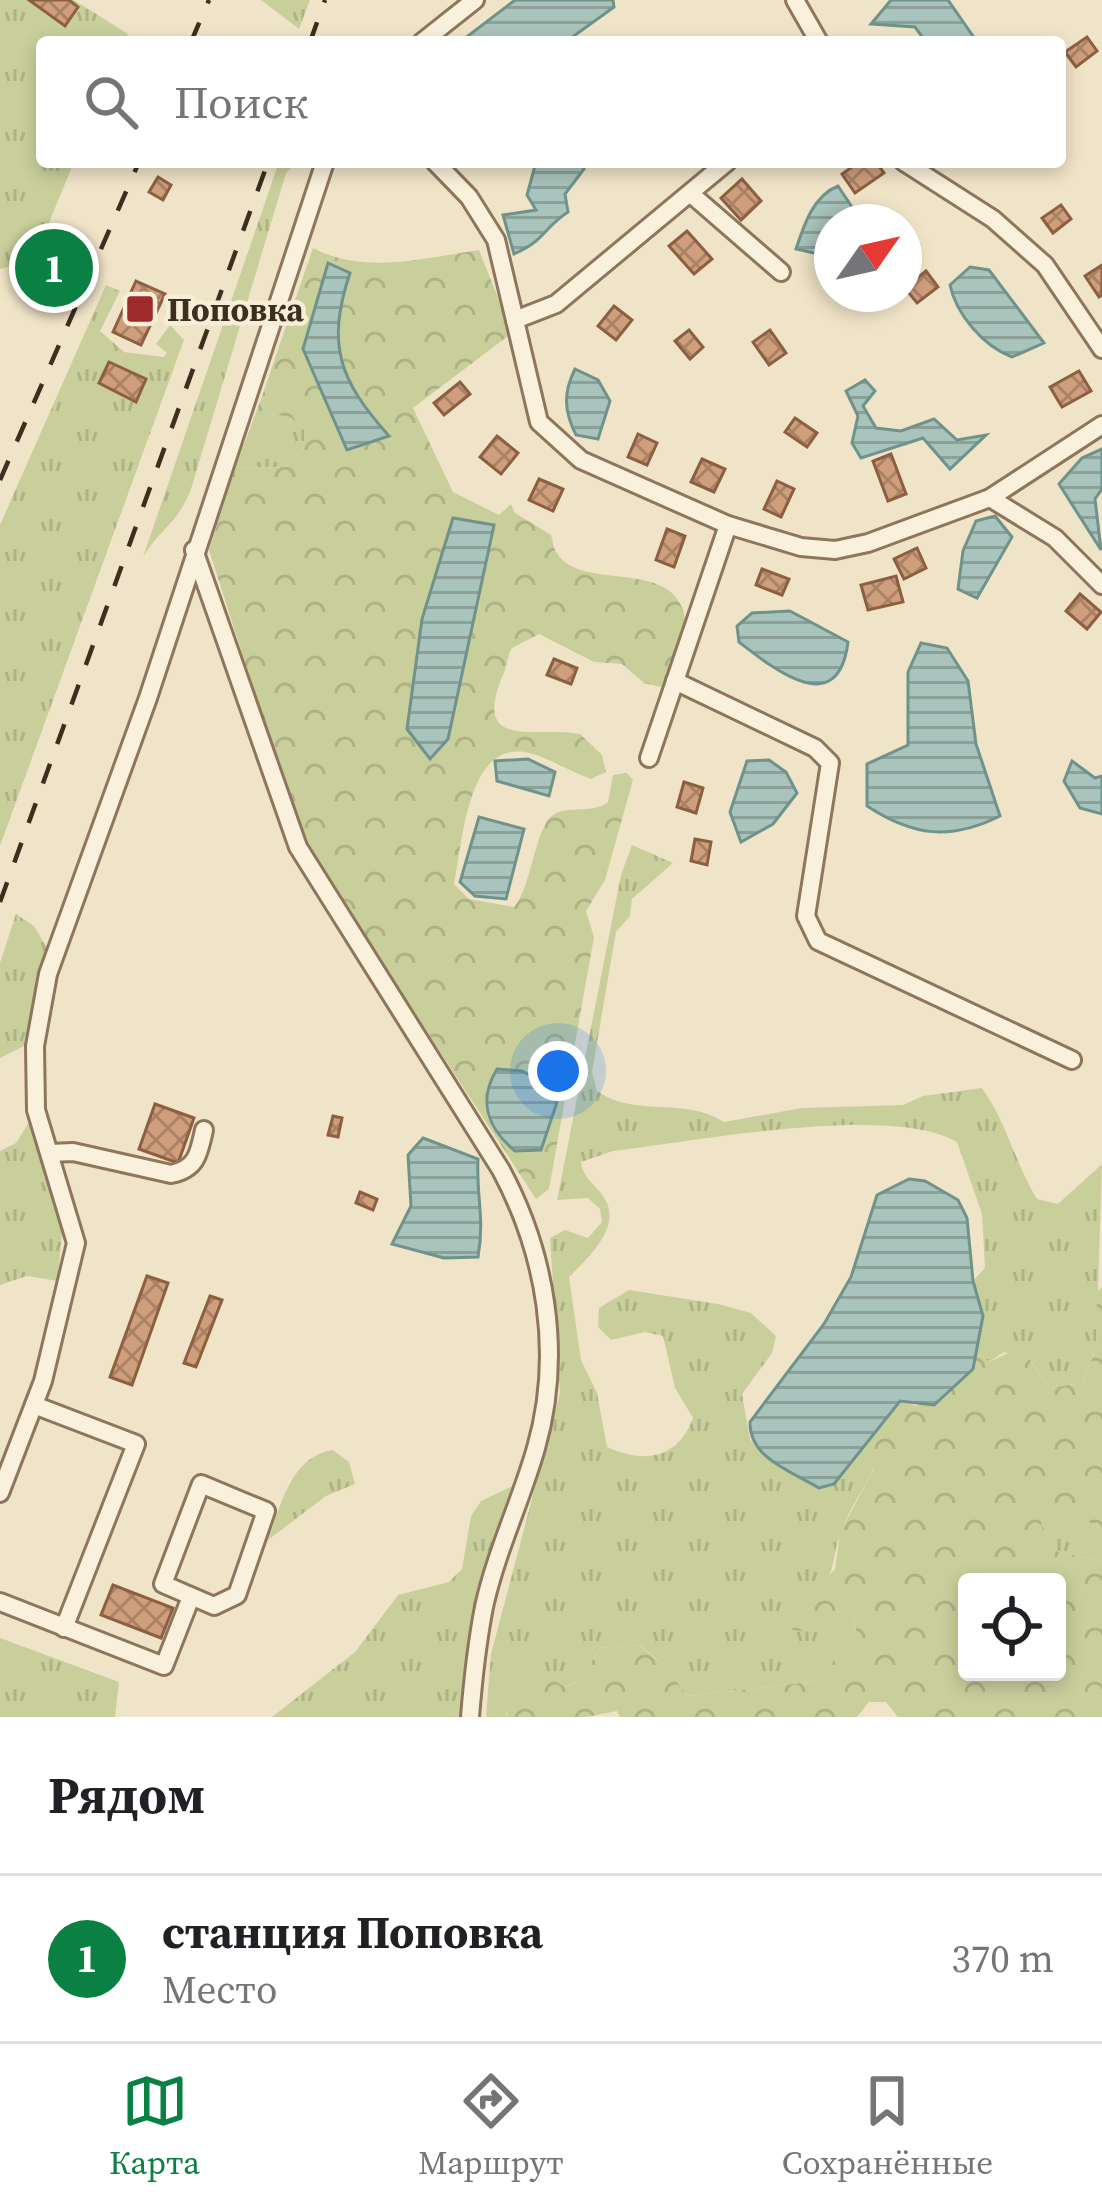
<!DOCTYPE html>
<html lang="ru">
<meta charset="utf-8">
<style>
body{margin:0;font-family:"Source Serif 4",serif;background:#f6f6f6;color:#202124}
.controls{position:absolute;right:36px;bottom:36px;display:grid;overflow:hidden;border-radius:12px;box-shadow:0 6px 18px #0003}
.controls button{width:108px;height:108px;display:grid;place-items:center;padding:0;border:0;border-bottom:3px solid #e0e0e0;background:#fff;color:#202124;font:60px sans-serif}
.compass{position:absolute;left:814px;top:204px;width:108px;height:108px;border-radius:50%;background:#fff;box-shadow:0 6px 18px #0003;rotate:56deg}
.you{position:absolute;left:558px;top:1071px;width:42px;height:42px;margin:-30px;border:9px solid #fff;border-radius:50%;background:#1a73e8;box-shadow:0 0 0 18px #1a73e833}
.badge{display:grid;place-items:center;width:78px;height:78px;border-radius:50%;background:#0b8043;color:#fff;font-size:39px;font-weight:700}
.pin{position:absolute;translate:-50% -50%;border:6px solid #fff;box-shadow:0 3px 12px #0006}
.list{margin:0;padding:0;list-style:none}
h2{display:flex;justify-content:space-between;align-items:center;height:156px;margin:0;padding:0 48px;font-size:51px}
h2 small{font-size:39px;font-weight:400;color:#757577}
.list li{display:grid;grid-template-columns:78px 1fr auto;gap:36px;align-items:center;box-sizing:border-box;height:168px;padding:0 48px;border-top:3px solid #e0e0e0}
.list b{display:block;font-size:45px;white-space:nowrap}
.list p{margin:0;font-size:39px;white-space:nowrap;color:#757577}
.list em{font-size:39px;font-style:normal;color:#757577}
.icon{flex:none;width:66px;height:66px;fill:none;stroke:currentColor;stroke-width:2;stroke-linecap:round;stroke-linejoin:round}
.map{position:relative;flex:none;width:1102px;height:1717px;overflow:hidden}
.search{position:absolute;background:#fff;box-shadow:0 6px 18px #0003;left:36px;right:36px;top:36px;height:132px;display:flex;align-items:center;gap:30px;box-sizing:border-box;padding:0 42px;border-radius:12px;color:#757577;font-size:45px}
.sheet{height:324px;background:#fff}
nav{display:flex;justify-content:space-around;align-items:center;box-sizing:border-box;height:168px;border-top:3px solid #e0e0e0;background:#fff;font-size:33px;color:#757577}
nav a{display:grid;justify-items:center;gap:6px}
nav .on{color:#0b8043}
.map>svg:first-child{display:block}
.grass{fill:url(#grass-tufts)}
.forest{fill:url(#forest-crowns);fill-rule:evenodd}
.water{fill:url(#water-rules);stroke:#6f938a;stroke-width:3}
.building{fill:url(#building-cross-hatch);stroke:#8d5f41;stroke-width:3}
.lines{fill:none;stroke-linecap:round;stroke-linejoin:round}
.minor-casing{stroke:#8d765c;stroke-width:22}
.minor{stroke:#faf1dc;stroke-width:16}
.rail{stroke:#3d2e20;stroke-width:4.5;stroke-dasharray:21 21;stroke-linecap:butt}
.poi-dot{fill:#9e2a2b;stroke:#f7eed8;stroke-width:4.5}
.labels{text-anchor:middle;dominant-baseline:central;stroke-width:9;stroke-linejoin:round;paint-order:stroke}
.poi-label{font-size:33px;font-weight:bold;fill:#3d2e20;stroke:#f7eed8;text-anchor:start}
</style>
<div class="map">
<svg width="1102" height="1717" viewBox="0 0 1102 1717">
<defs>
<pattern id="grass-tufts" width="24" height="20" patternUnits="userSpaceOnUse" patternTransform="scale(3)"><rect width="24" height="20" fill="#c9cf9b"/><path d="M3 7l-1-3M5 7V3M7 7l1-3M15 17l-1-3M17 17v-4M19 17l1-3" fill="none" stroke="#aeb285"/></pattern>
<pattern id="forest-crowns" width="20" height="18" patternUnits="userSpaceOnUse" patternTransform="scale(3)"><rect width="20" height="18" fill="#c9cf9b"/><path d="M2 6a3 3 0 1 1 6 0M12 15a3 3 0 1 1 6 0" fill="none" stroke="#aeb285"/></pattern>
<pattern id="water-rules" width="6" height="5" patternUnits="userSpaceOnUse" patternTransform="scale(3)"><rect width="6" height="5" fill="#a9c4bc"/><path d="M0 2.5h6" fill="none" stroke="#8ba098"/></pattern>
<pattern id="building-cross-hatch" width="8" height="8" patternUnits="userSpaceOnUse" patternTransform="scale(3)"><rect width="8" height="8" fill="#cf9f7d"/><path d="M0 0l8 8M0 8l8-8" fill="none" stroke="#a98266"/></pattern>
</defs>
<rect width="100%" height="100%" fill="#f0e4c8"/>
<g class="grass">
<polygon points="0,0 74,0 128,34 125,42 42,42 42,162 74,162 33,261 0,269"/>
<polygon points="261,0 310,0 299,29"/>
<path d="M 279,162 L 297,162 L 286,173 L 191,489 C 177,525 163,525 143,557 Z"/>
<polygon points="106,285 120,291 100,331 124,352 164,357 167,353 156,344 170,325 184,340 0,846 0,525"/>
<polygon points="260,402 266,412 292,417 304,430 304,447 287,467 235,468"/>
<path d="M 632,845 L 673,863 L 632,899 L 630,916 L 616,932 L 592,1072 L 597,1091 C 635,1118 684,1096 724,1122 L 802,1108 L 903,1105 L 923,1096 L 982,1088 C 1007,1123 1015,1163 1037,1199 L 1058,1204 L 1102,1164 L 1096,1349 L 1082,1383 L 1049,1388 L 1031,1361 L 1004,1352 L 989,1362 L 973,1350 L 983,1316 L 973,1281 L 985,1268 L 982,1214 L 957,1142 C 889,1103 694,1142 613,1151 L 581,1162 C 584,1182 599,1185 607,1203 C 619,1230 586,1260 569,1277 L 581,1360 L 597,1393 L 607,1447 C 644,1464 678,1459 693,1418 L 675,1388 L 663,1336 L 645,1332 L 611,1340 L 598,1327 L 599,1308 L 629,1290 L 718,1304 L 751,1313 L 776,1336 L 772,1353 L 742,1394 L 750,1439 L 760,1452 L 834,1484 L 843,1468 L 864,1462 L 874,1468 C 864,1489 850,1508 842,1529 C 830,1558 839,1577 810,1597 L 820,1619 L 836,1611 L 854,1615 L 856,1633 L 818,1681 L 687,1696 L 667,1668 L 640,1645 L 600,1648 L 581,1679 L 565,1687 L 545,1679 L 506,1712 L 508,1717 L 486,1717 L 491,1654 L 560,1393 L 550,1238 L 565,1230 L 588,1238 L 602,1222 L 600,1209 L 588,1198 L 557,1200 L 621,875 Z"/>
<polygon points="16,914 34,926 47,948 28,1044 0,1058 0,963"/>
<polygon points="31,1119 62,1231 58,1281 27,1276 0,1285 0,1151 16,1143"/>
<path d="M 333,1450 L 349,1462 L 355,1484 L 326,1496 L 268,1540 C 281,1505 291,1456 333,1450 Z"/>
<polygon points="519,1483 467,1717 272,1717 355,1652 398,1595 449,1582 462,1569 471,1516 481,1501"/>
<polygon points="1049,1508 1067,1508 1102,1530 1102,1561 1058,1552 1041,1524"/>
<polygon points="0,1638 119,1682 115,1717 0,1717"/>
</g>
<g class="forest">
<path d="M 313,248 C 365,275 423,258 479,250 L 512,333 L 413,408 L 453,492 L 499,515 L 511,504 L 515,513 L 551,535 C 553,541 553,548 557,553 C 582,595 685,552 686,629 C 686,646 674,667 669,683 L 661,687 L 644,683 L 622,664 L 594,662 L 539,634 L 512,648 C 506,657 508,665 503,675 C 471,751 534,726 580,734 L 602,755 L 606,772 L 591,779 C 570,772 550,758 529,753 C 467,738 463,842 454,884 L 469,899 L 514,907 C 530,889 534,839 548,820 C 561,802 591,816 608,802 L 613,775 L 627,773 L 633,780 L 605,880 L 586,911 L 594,937 L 549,1189 L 536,1199 L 302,840 L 209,550 L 235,468 L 287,467 L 304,447 L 304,430 L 292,418 L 266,412 L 260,402 ZM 350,273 C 326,345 340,380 389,435 L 347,450 L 304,349 ZM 453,518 L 494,526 L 448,738 L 407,729 L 422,619 Z"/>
<path d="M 1102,1287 L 1102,1530 L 1066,1508 L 1049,1508 L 1041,1524 L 1058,1552 L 1102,1561 L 1102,1717 L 898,1717 L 886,1702 L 869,1702 L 857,1717 L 620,1717 L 617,1711 L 587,1717 L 508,1717 L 504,1695 L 531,1669 L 566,1687 L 581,1679 L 600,1648 L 639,1645 L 667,1668 L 687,1696 L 818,1681 L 856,1632 L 854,1615 L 836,1611 L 809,1632 L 792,1630 L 797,1610 L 835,1569 L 840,1532 L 874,1469 L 863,1463 L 843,1468 L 900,1401 L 916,1406 L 972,1369 L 973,1350 L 989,1362 L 1021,1347 L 1049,1388 L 1082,1383 L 1096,1349 L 1097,1292 ZM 967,1582 L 1057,1582 L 1057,1672 L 967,1672 Z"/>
</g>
<g class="water">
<polygon points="515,0 613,0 614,7 571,38 460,42"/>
<polygon points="891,0 948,0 977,42 926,42 915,27 871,24"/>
<path d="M 536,162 L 579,162 L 584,169 L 565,194 L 568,212 C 542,229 547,239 514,254 L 503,215 L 536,210 L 527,195 Z"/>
<path d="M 838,186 L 862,222 L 832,222 L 832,257 L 796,249 C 804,225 813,196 838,186 Z"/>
<path d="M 328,263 L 350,273 C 326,345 339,380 389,436 L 347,450 L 303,349 Z"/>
<path d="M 970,267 L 989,270 L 1044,343 L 1012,357 C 983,346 956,314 950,285 Z"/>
<path d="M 575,369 L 598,380 L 610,401 L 598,439 L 576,435 C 564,411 563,393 575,369 Z"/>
<polygon points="865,380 875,391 863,406 876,428 901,431 934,419 957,440 986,435 950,469 923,438 861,458 852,443 858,416 846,391"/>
<polygon points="1102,449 1102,489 1095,499 1101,550 1059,484 1082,458"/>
<polygon points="995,516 1012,537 977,598 958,589 963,551 976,521"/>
<polygon points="453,518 494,525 448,739 430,759 407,729 422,619"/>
<path d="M 790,611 L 848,642 C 838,721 774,669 739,642 L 737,626 L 752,613 Z"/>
<path d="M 921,643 L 947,648 L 968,681 L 976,744 L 1000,816 C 950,841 913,836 867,806 L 867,764 L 908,745 L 908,672 Z"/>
<polygon points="528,759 555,772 549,796 497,781 495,761"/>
<polygon points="769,760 786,772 797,793 773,824 741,842 730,812 747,761"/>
<polygon points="1072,761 1095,778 1102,776 1102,814 1080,808 1064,781"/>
<polygon points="479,817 524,829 506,899 475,896 460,882"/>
<path d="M 497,1069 L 522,1071 L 550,1086 L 557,1102 L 541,1150 L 515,1151 C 487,1128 478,1100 497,1069 Z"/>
<path d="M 423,1138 L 478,1159 C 476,1197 485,1217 478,1257 L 444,1258 L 392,1244 L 411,1206 L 408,1155 Z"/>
<path d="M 909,1179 L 925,1181 L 958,1200 L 967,1218 L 973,1281 L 983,1316 L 973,1369 L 934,1405 L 900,1401 L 834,1484 L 819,1488 C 791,1471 749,1458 750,1422 L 824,1324 L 851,1277 L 877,1195 Z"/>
</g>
<g class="building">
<polygon points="29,0 69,0 78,7 65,26"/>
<polygon points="1087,37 1097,51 1076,67 1065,52"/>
<polygon points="859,162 876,162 884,173 855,193 842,174"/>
<polygon points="158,177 171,185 163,200 149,192"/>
<polygon points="742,179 761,201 741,220 721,198"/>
<polygon points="1061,205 1071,219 1053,233 1042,218"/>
<polygon points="687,231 712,259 694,274 669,246"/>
<polygon points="54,254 65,260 55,281 44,277"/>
<polygon points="1102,265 1102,295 1099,297 1085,276"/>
<polygon points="926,271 938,287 917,303 905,288"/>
<polygon points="136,281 165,294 141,345 113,332"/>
<polygon points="614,306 632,320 616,340 598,326"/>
<polygon points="689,330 703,347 690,359 675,341"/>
<polygon points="770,330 786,353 769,365 753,342"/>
<polygon points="109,362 146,379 136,402 99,383"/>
<polygon points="1079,371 1091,391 1062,407 1050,387"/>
<polygon points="460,382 470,394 444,415 434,403"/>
<polygon points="795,418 817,433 807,447 785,432"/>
<polygon points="638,434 657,443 647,465 628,457"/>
<polygon points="497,436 518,453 501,474 480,457"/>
<polygon points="891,454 906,494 888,501 873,461"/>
<polygon points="702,459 725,469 714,492 691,482"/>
<polygon points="539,479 563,489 553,511 529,500"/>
<polygon points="777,481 794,489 781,517 764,509"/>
<polygon points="667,529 685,536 674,567 656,560"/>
<polygon points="917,548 926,568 904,579 894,559"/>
<polygon points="762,569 789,579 782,595 756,585"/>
<polygon points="896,576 903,602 868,610 861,585"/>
<polygon points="1080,594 1101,612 1087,629 1066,611"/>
<polygon points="554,659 577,668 571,684 547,675"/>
<polygon points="684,782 703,788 696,813 677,807"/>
<polygon points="695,839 711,842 707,865 691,861"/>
<polygon points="155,1104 194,1118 178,1163 139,1149"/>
<polygon points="333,1116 342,1118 338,1137 328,1135"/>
<polygon points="360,1192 377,1199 373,1210 356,1203"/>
<polygon points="147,1276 168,1283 132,1385 110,1377"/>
<polygon points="210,1296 222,1300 196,1367 184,1363"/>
<polygon points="113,1585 173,1608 161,1638 101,1615"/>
</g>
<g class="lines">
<g class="minor-casing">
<g id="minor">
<polyline points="795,0 819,42"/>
<polyline points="422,42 475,0"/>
<polyline points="435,162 469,197 496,240 539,422 581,460 728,525 801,547 835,550 868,543 990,498 1102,425"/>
<polyline points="904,162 993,219 1045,265 1102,349"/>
<polyline points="691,194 781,272"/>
<polyline points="515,320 556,304 727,162"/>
<polyline points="990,498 1055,538 1102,585"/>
<path d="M 194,550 L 298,847 L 501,1170 C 546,1254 563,1354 536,1448 C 521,1501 496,1552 484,1607 C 477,1643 473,1680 470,1717"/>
<polyline points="675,681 815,748 830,763 806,916 818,941 1072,1060"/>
<polyline points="649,758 728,525"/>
<path d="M 50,1153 L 73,1152 L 171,1174 C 197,1169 199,1153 204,1130"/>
<polyline points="34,1405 136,1444 64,1628"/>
<polygon points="201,1484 266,1511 237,1595 214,1606 163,1584"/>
<polyline points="0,1493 43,1381 76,1243 36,1110 35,1046 48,974 148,698 325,162"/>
<polyline points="0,1602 164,1666 191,1597"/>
</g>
</g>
<use href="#minor" class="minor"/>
<g class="rail">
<polyline points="191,42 209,0"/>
<polyline points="310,42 325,0"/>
<polyline points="0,480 139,162"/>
<polyline points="0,902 268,162"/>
</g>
</g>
<rect class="poi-dot" x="125" y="294" width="30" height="30" rx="6"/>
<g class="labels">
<g class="poi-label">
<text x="167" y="309">Поповка</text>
</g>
</g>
</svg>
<div class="controls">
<button><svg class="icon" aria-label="locate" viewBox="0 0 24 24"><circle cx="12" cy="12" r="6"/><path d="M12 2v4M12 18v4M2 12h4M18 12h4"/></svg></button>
</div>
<svg class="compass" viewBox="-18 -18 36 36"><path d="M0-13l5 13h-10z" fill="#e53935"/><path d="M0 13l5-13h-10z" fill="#757577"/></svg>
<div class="you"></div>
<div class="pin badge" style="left:54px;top:268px">1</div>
<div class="search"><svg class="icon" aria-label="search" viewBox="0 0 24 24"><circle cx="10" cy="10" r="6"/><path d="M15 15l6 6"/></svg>Поиск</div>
</div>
<section class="sheet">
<h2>Рядом<small></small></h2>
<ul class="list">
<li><span class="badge">1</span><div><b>станция Поповка</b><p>Место</p></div><em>370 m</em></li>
</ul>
</section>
<nav>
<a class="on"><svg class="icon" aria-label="map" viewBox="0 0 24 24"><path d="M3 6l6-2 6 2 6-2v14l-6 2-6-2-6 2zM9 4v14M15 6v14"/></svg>Карта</a>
<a><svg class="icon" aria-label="directions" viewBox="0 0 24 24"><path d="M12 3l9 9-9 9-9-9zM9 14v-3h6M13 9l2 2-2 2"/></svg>Маршрут</a>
<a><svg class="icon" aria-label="saved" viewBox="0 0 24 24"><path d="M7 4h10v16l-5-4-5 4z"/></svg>Сохранённые</a>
</nav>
